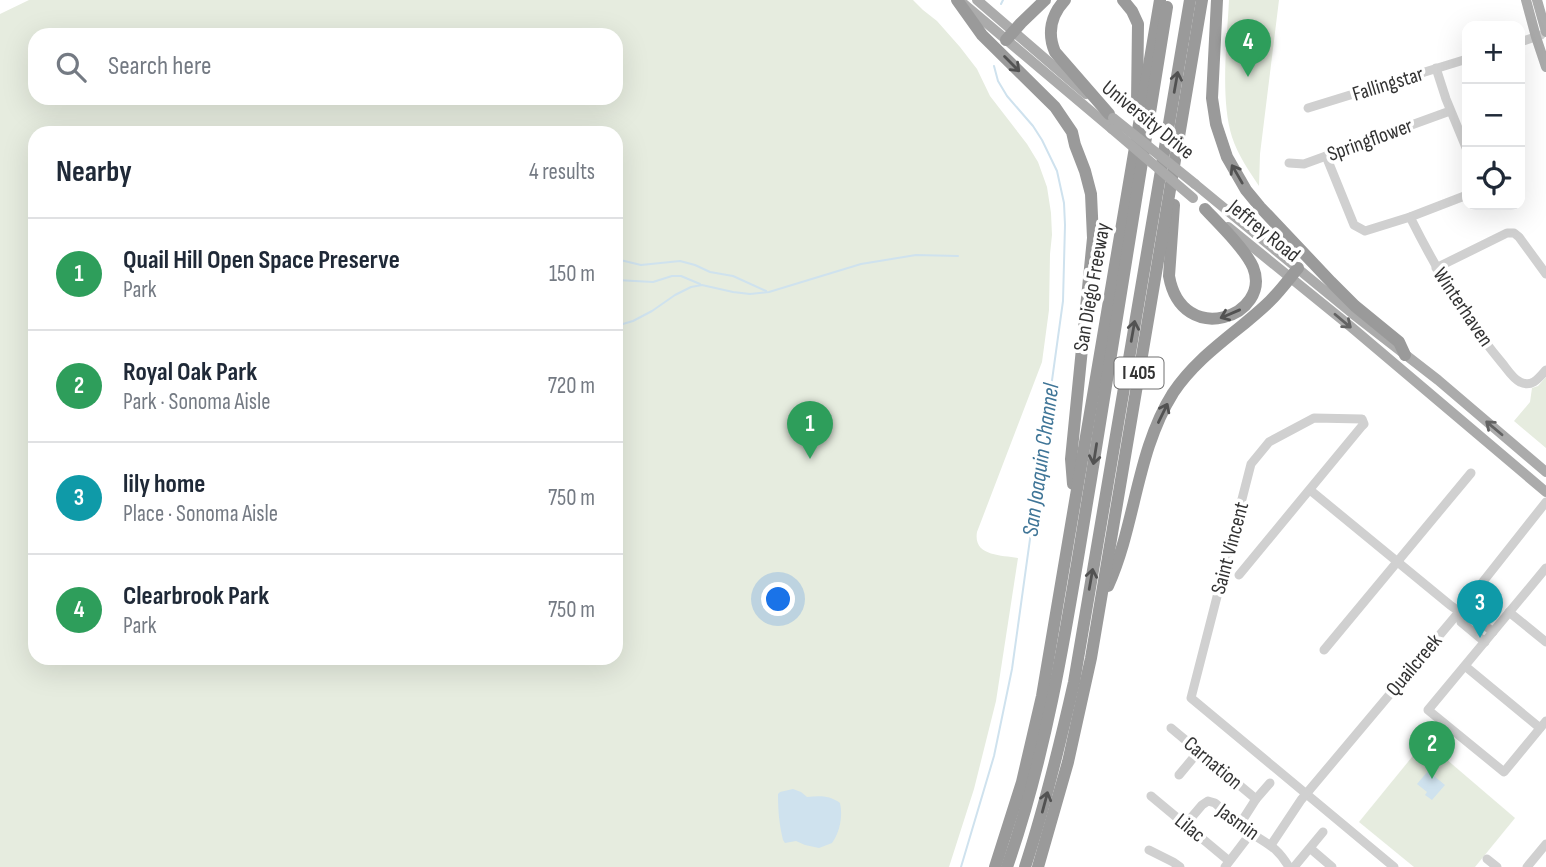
<!DOCTYPE html>
<meta charset="utf-8">
<style>
body{margin:0;font-family:"Sofia Sans Condensed",sans-serif;background:#f6f6f7;color:#1f2937}
.controls{position:absolute;right:21px;top:21px;display:grid;overflow:hidden;border-radius:14px;box-shadow:0 7px 28px #0002}
.controls button{width:63px;height:63px;display:grid;place-items:center;padding:0;border:0;border-bottom:2px solid #e0e1e3;background:#fff;color:#1f2937;font:35px sans-serif}
.you{position:absolute;left:779px;top:600px;width:24px;height:24px;margin:-18px;border:5px solid #fff;border-radius:50%;background:#1a73e8;box-shadow:0 0 0 10px #1a73e833}
.badge{display:grid;place-items:center;width:46px;height:46px;border-radius:50%;background:#2563eb;color:#fff;font-size:23px;font-weight:700}
.pin{position:absolute;translate:-50% -58px;filter:drop-shadow(0 2px 4px #0008)}
.pin::after{content:'';position:absolute;top:37px;width:24px;height:21px;background:inherit;clip-path:polygon(0 0,100% 0,50% 100%)}
.list{margin:0;padding:0;list-style:none}
h2{display:flex;justify-content:space-between;align-items:center;height:91px;margin:0;padding:0 28px;font-size:30px}
h2 small{font-size:23px;font-weight:400;color:#747a83}
.list li{display:grid;grid-template-columns:46px 1fr auto;gap:21px;align-items:center;box-sizing:border-box;height:112px;padding:0 28px;border-top:2px solid #e0e1e3}
.list b{display:block;font-size:26px;white-space:nowrap}
.list p{margin:0;font-size:23px;white-space:nowrap;color:#747a83}
.list em{font-size:23px;font-style:normal;color:#747a83}
.icon{flex:none;width:38px;height:38px;fill:none;stroke:currentColor;stroke-width:2;stroke-linecap:round;stroke-linejoin:round}
.map{position:relative;flex:none;width:1546px;height:867px;overflow:hidden}
.search{position:absolute;background:#fff;box-shadow:0 7px 28px #0002;left:28px;top:28px;width:595px;height:77px;display:flex;align-items:center;gap:18px;box-sizing:border-box;padding:0 24px;border-radius:21px;color:#747a83;font-size:26px}
.panel{position:absolute;background:#fff;box-shadow:0 7px 28px #0002;left:28px;top:126px;width:595px;height:539px;border-radius:21px}
.map>svg:first-child{display:block}
.green{fill:#e6ecdf;fill-rule:evenodd}
.water{fill:#cfe2ee}
.lines{fill:none;stroke-linecap:round;stroke-linejoin:round}
.stream{stroke:#cfe2ee;stroke-width:2}
.minor{stroke:#d0d0d0;stroke-width:9}
.major{stroke:#ababab;stroke-width:10}
.highway{stroke:#9a9a9a;stroke-width:12}
.major-bridge{stroke:#ababab;stroke-width:10}
.oneway{stroke:#525252}
.oneway2{stroke:#636363}
.labels{text-anchor:middle;dominant-baseline:central;stroke-width:7;stroke-linejoin:round;paint-order:stroke}
.shield{fill:#fff;stroke:#707070;stroke-width:2}
.shield-label{font-size:19px;font-weight:bold;fill:#333}
.street-label{font-size:21px;fill:#333;stroke:#fff}
.water-label{font-size:23px;font-style:italic;fill:#3f7597;stroke:#fff}
</style>
<div class="map">
<svg width="1546" height="867" viewBox="0 0 1546 867">
<rect width="100%" height="100%" fill="#fff"/>
<g class="green">
<path d="M 29,0 L 913,0 L 923,10 L 937,21 L 960,47 L 977,69 L 990,96 L 1027,144 L 1038,162 L 1047,187 L 1051,213 L 1052,235 L 1050,254 L 1049,310 L 1042,362 L 977,532 C 973,556 1000,555 1018,558 L 996,701 L 974,789 L 949,867 L 0,867 L 0,14 ZM 35,35 L 616,35 L 616,98 L 35,98 ZM 35,133 L 616,133 L 616,658 L 35,658 Z"/>
<path d="M 1229,0 L 1279,0 L 1260,154 L 1259,186 C 1249,171 1238,155 1232,137 C 1220,99 1227,41 1229,0 Z"/>
<polygon points="1546,377 1546,448 1514,421 1530,402 1532,388 1538,386"/>
<polygon points="1425,741 1515,818 1475,867 1414,867 1359,822"/>
</g>
<g class="water">
<polygon points="1428,771 1445,785 1432,800 1425,795 1427,792 1417,784"/>
<path d="M 793,789 L 801,792 L 807,797 C 819,796 829,795 840,803 C 843,816 840,832 832,843 L 819,848 L 805,845 L 796,841 L 785,843 L 783,840 C 779,823 778,810 778,794 L 780,792 Z"/>
</g>
<g class="lines">
<g class="stream">
<polyline points="1001,4 1003,0"/>
<polyline points="202,130 203,133"/>
<polyline points="616,259 641,265 680,261 695,265 710,272 733,276 766,291"/>
<polyline points="616,280 653,282 672,276 681,276 700,284"/>
<polyline points="616,326 633,321 652,311 675,295 691,287 702,285 733,292 750,294 769,292 861,264 916,255 958,256"/>
<polyline points="961,867 994,756 1012,669 1063,301 1065,225 1064,203 1057,171 1042,140 1033,126 1007,96 998,81 994,66"/>
</g>
<g class="minor">
<polyline points="1520,42 1541,35"/>
<polyline points="1436,68 1446,99 1467,150"/>
<polyline points="1308,108 1467,59"/>
<polyline points="1326,156 1354,225 1365,231 1410,217 1467,195"/>
<polyline points="1289,163 1304,164 1450,111"/>
<path d="M 1410,217 C 1436,269 1465,319 1502,363 C 1507,369 1513,379 1520,382 C 1532,388 1539,378 1546,370"/>
<polyline points="1436,268 1507,233 1514,233 1519,237 1546,274"/>
<path d="M 1310,490 L 1450,605 C 1464,616 1480,620 1493,632"/>
<polyline points="1546,568 1428,710 1504,772 1546,721"/>
<polyline points="1239,575 1362,426 1364,424 1362,419 1314,418 1269,442 1251,464 1191,698 1394,867"/>
<polyline points="1459,612 1461,622 1485,642"/>
<polyline points="1509,612 1546,642"/>
<polyline points="1324,650 1471,473"/>
<polyline points="1465,666 1540,728"/>
<polyline points="1171,728 1256,799"/>
<polyline points="1179,775 1199,751"/>
<polyline points="1151,796 1229,861"/>
<polyline points="1240,824 1256,799 1270,783"/>
<path d="M 1185,825 L 1202,805 L 1208,801 L 1215,803 C 1226,813 1238,824 1251,833 C 1269,845 1277,847 1289,867"/>
<polyline points="1271,845 1301,800 1459,612 1546,502"/>
<polyline points="1311,849 1332,867"/>
<polyline points="1149,850 1173,862 1180,867"/>
<polyline points="1487,859 1497,867"/>
<polyline points="1225,867 1251,833"/>
<polyline points="1294,867 1323,832"/>
<polyline points="1527,867 1546,844"/>
</g>
<g class="major">
<polyline points="977,0 1086,94"/>
<polyline points="1526,0 1536,37 1546,67"/>
<polyline points="1537,0 1546,32"/>
<polyline points="964,4 1112,129"/>
<polyline points="1195,184 1353,314 1438,380 1546,472"/>
<polyline points="1228,227 1350,326 1546,492"/>
</g>
<g class="highway">
<polyline points="957,0 982,35 1055,107 1072,132 1075,145 1085,171 1091,194 1093,238 1071,459 1073,484"/>
<path d="M 1065,0 C 1051,15 1047,33 1055,52 L 1109,114"/>
<polyline points="1123,0 1132,11 1138,24 1137,103"/>
<polyline points="1217,0 1212,98 1216,124 1227,157 1246,190 1260,207 1331,282 1355,306 1399,342 1405,355"/>
<polyline points="1006,40 1021,23 1045,0"/>
<path d="M 1174,205 L 1169,276 C 1182,349 1273,316 1253,267 C 1245,249 1219,224 1205,209"/>
<path d="M 1108,586 C 1136,524 1136,452 1173,393 C 1199,354 1237,333 1270,301 C 1280,291 1289,279 1298,268"/>
<polyline points="995,867 1022,782 1042,696 1160,0"/>
<path d="M 1007,867 C 1051,741 1069,610 1091,479 C 1117,322 1143,165 1167,7"/>
<path d="M 1025,867 C 1045,806 1060,744 1074,682 L 1190,0"/>
<polyline points="1038,867 1068,762 1091,658 1202,0"/>
</g>
<g class="major-bridge">
<polyline points="1113,118 1195,184"/>
<polyline points="1112,129 1193,198"/>
</g>
</g>
<defs><path id="oneway-shaft" d="M-6 0H5M1.5-3L5.5 0L1.5 3" fill="none" stroke-width="1.6" stroke-linecap="round" stroke-linejoin="round" transform="scale(1.75)"/></defs>
<g class="oneway">
<use href="#oneway-shaft" transform="translate(1012 64) rotate(45)"/>
<use href="#oneway-shaft" transform="translate(1176 82) rotate(-80)"/>
<use href="#oneway-shaft" transform="translate(1237 174) rotate(-120)"/>
<use href="#oneway-shaft" transform="translate(1230 314) rotate(157)"/>
<use href="#oneway-shaft" transform="translate(1133 331) rotate(-80)"/>
<use href="#oneway-shaft" transform="translate(1163 413) rotate(-64)"/>
<use href="#oneway-shaft" transform="translate(1095 454) rotate(99)"/>
<use href="#oneway-shaft" transform="translate(1091 579) rotate(-80)"/>
<use href="#oneway-shaft" transform="translate(1045 802) rotate(-75)"/>
</g>
<g class="oneway2">
<use href="#oneway-shaft" transform="translate(1343 321) rotate(40)"/>
<use href="#oneway-shaft" transform="translate(1494 428) rotate(-140)"/>
</g>
<g class="labels">
<rect class="shield" x="1114.5" y="357.5" width="49" height="31" rx="5"/>
<g class="shield-label">
<text x="1139" y="373">I 405</text>
</g>
<g class="street-label">
<text transform="translate(1388 84) rotate(-17)">Fallingstar</text>
<text transform="translate(1148 120) rotate(39)">University Drive</text>
<text transform="translate(1370 140) rotate(-20)">Springflower</text>
<text transform="translate(1264 231) rotate(39)">Jeffrey Road</text>
<text transform="translate(1092 287) rotate(-80)">San Diego Freeway</text>
<text transform="translate(1463 307) rotate(56)">Winterhaven</text>
<text transform="translate(1230 548) rotate(-75)">Saint Vincent</text>
<text transform="translate(1414 665) rotate(-50)">Quailcreek</text>
<text transform="translate(1213 763) rotate(40)">Carnation</text>
<text transform="translate(1238 822) rotate(36)">Jasmin</text>
<text transform="translate(1190 828) rotate(39)">Lilac</text>
</g>
<g class="water-label">
<text transform="translate(1041 460) rotate(-82)">San Joaquin Channel</text>
</g>
</g>
</svg>
<div class="controls">
<button>+</button>
<button>−</button>
<button><svg class="icon" aria-label="locate" viewBox="0 0 24 24"><circle cx="12" cy="12" r="6"/><path d="M12 2v4M12 18v4M2 12h4M18 12h4"/></svg></button>
</div>
<div class="you"></div>
<div class="pin badge" style="left:810px;top:459px;background:#2e9e5b">1</div>
<div class="pin badge" style="left:1432px;top:779px;background:#2e9e5b">2</div>
<div class="pin badge" style="left:1480px;top:638px;background:#0f9aa8">3</div>
<div class="pin badge" style="left:1248px;top:77px;background:#2e9e5b">4</div>
<div class="search"><svg class="icon" aria-label="search" viewBox="0 0 24 24"><circle cx="10" cy="10" r="6"/><path d="M15 15l6 6"/></svg>Search here</div>
<section class="panel">
<h2>Nearby<small>4 results</small></h2>
<ul class="list">
<li><span class="badge" style="background:#2e9e5b">1</span><div><b>Quail Hill Open Space Preserve</b><p>Park</p></div><em>150 m</em></li>
<li><span class="badge" style="background:#2e9e5b">2</span><div><b>Royal Oak Park</b><p>Park · Sonoma Aisle</p></div><em>720 m</em></li>
<li><span class="badge" style="background:#0f9aa8">3</span><div><b>lily home</b><p>Place · Sonoma Aisle</p></div><em>750 m</em></li>
<li><span class="badge" style="background:#2e9e5b">4</span><div><b>Clearbrook Park</b><p>Park</p></div><em>750 m</em></li>
</ul>
</section>
</div>
